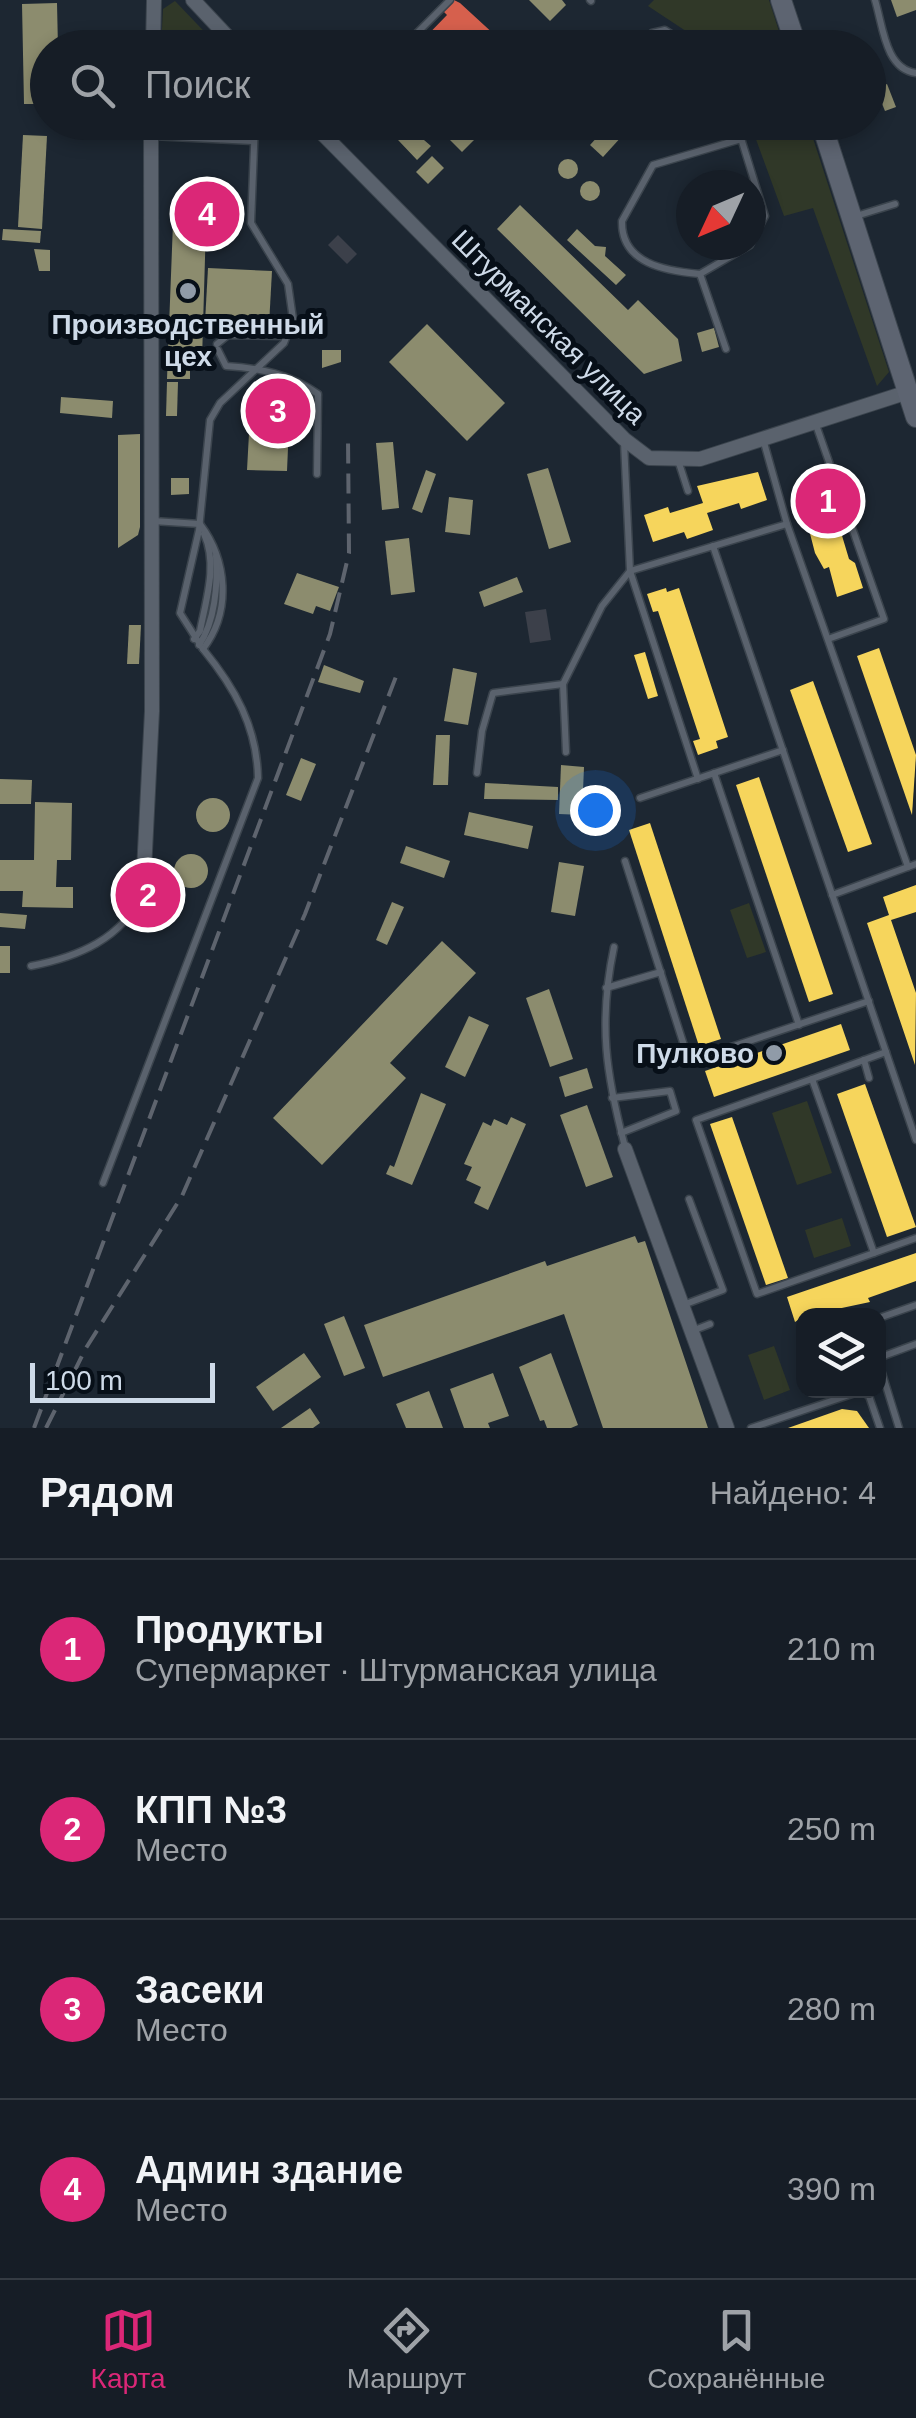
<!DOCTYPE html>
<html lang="ru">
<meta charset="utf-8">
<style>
body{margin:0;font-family:Arial,sans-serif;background:#1f262e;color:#f1f3f6}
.controls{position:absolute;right:30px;bottom:30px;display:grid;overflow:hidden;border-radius:20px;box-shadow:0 5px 15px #0003}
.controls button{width:90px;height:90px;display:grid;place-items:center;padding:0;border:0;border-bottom:2px solid #353b43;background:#161d26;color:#f1f3f6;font:50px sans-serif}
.compass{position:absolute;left:676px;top:170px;width:90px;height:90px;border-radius:50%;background:#161d26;box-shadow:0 5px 15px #0003;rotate:226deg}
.scale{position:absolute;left:30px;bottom:25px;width:185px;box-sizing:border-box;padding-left:10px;border:5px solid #cedae8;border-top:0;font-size:28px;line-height:35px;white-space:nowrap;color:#cedae8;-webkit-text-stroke:8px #070f18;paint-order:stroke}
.you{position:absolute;left:595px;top:810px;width:35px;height:35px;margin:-25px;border:8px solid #fff;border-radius:50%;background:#1a73e8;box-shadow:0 0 0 15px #1a73e833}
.badge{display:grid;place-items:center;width:65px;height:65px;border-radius:50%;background:#db2777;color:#fff;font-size:32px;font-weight:700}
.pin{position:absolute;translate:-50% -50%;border:5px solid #fff;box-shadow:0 2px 10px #0006}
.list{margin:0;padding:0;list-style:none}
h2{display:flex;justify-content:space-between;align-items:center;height:130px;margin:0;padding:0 40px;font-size:42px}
h2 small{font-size:32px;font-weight:400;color:#9ea2a7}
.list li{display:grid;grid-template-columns:65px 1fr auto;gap:30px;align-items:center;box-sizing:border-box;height:180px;padding:0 40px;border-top:2px solid #353b43}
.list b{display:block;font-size:38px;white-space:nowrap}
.list p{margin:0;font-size:32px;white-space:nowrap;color:#9ea2a7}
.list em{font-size:32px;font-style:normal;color:#9ea2a7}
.icon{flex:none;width:55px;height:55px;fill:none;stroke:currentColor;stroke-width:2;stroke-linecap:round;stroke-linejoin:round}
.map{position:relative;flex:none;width:916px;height:1428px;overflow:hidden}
.search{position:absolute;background:#161d26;box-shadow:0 5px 15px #0003;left:30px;right:30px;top:30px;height:110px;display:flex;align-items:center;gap:25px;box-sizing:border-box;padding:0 35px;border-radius:55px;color:#9ea2a7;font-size:38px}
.sheet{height:850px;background:#161d26}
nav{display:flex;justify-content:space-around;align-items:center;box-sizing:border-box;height:140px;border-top:2px solid #353b43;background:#161d26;font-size:28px;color:#9ea2a7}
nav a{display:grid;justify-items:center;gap:5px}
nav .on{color:#db2777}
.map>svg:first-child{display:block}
.green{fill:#303828}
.homes{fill:#f6d55c}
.shops{fill:#d6604d}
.industry{fill:#8c8c6e}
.building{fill:#3c404a}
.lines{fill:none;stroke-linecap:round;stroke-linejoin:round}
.lane-casing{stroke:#3b444d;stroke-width:9}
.street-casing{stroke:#3b444d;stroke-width:16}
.secondary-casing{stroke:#3b444d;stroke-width:22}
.lane{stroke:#5a626d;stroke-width:6}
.street{stroke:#5a626d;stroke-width:14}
.secondary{stroke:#5d6471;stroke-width:20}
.rail{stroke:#5e646e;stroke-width:4;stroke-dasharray:20 10;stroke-linecap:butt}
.poi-dot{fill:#909ba8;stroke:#070f18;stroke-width:4}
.labels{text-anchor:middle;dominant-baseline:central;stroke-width:10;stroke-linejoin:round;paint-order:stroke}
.poi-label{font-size:28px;font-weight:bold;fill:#cedae8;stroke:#070f18}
.street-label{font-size:28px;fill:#cedae8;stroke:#070f18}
</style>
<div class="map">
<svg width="916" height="1428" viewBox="0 0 916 1428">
<rect width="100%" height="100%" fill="#1d2732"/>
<g class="green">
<polygon points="654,0 769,0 784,47 710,47 648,6"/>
<polygon points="175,1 219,47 161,47 163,9"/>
<polygon points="750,123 808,123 889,372 877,386 813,208 784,216"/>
<polygon points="749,903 766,952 747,958 730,910"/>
<polygon points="807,1101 832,1173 797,1185 772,1113"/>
<polygon points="842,1218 851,1246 814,1258 805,1230"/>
<polygon points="774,1346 790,1390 764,1400 748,1355"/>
</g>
<g class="homes">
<polygon points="758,472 767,500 741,509 739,503 707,513 713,530 687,539 684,532 653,542 644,515 668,507 670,513 703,503 697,486"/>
<polygon points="825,479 849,559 855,563 863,588 837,597 829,567 824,569 815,553 806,518 812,516 798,489"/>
<polygon points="666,588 667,592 679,588 728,737 716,741 718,748 698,755 693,741 700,739 658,611 653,612 647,594"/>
<polygon points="879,648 916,755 912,815 857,656"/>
<polygon points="645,652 658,696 648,699 634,655"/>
<polygon points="813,681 872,844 848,852 790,690"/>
<polygon points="759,777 833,994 809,1002 736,785"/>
<polygon points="650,823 721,1039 699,1046 629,830"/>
<polygon points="916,885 916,912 891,920 916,993 915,1065 867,923 889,915 883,897"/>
<polygon points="841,1024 850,1050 714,1097 705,1071"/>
<polygon points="865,1084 916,1227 887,1237 837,1094"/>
<polygon points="732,1117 788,1278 766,1285 710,1124"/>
<polygon points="916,1253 916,1281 868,1298 870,1302 804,1316 795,1322 787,1297"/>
<polygon points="842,1409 857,1411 869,1428 788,1428"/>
</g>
<g class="shops">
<polygon points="454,0 460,3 509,48 468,48 473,42 467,36 456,48 415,48 447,15 443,11"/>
<polygon points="174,202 242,204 241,226 173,223"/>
</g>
<g class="industry">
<polygon points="529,0 562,0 566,5 550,21"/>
<polygon points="891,0 916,0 916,10 897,17"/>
<polygon points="57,3 58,48 48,48 48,104 24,104 22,4"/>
<polygon points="887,84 896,107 885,111 876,89"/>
<polygon points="381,122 427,122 434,130 424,140 431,146 417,160"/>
<polygon points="611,122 633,124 603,157 590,145"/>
<polygon points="466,124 478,136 462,152 450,140"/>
<polygon points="23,135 47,136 42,229 18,227"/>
<polygon points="432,156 444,168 428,184 416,172"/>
<circle cx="568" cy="169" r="10"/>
<circle cx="590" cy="191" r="10"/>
<polygon points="520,205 628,310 638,300 678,339 682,361 644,374 497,229"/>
<polygon points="173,223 206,224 202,360 190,359 190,379 167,379"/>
<polygon points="3,229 41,231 40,243 2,240"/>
<polygon points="577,229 595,246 606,247 605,256 626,275 616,285 567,240"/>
<polygon points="34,249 50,250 50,271 39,271"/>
<polygon points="208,268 272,271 269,325 205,322"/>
<polygon points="427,324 505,403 467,441 389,362"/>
<polygon points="714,328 719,347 702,352 697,333"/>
<polygon points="322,350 341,350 341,362 322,368"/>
<polygon points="167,382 178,382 177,416 166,416"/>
<polygon points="61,397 113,401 112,418 60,413"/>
<polygon points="251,397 306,401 304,425 289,425 287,471 247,470"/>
<polygon points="140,434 140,527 138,535 118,548 118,435"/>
<polygon points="393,442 399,508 382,510 376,443"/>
<polygon points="548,468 571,542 549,549 527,474"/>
<polygon points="426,470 436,474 422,513 412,509"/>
<polygon points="171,478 189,478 189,494 171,495"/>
<polygon points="449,497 473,500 470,535 445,532"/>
<polygon points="409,538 415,592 391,595 385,541"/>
<polygon points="297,573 339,587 330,611 316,606 313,614 284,604"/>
<polygon points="517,577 523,592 484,607 479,592"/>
<polygon points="129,625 141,625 139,664 127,664"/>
<polygon points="324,665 364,681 360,693 318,682"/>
<polygon points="453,668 477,673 468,725 444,721"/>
<polygon points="436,735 450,735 448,785 433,785"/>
<polygon points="301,758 316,764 301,801 286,795"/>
<polygon points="561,765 584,767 582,815 559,814"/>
<polygon points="0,779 32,780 31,804 0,804"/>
<polygon points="485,783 558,787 558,800 484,799"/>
<circle cx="213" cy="815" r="17"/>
<polygon points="35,802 72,803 71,860 57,860 56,887 73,887 73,908 22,907 23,891 0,891 0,860 34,860"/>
<polygon points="469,812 533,826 528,849 464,835"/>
<polygon points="406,846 450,861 444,878 400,863"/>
<circle cx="191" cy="871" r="17"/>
<polygon points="559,862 584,866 575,916 551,912"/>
<polygon points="392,902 404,907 387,945 376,940"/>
<polygon points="0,913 27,915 25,929 0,927"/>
<polygon points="442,941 476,973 390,1063 406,1078 322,1165 273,1118"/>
<rect x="0" y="946" width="10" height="27"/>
<polygon points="549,989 573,1059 550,1067 526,998"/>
<polygon points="469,1016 489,1025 465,1077 445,1067"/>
<polygon points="587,1068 593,1088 565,1097 559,1077"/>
<polygon points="421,1093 446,1104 412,1185 386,1174 390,1165 394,1167"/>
<polygon points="587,1105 613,1177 586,1187 560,1115"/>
<polygon points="511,1117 526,1124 488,1210 474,1203 481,1187 466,1180 472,1167 464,1164 483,1122 491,1126 494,1119 507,1125"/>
<polygon points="635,1236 638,1243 645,1241 708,1428 603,1428 564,1314 383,1377 364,1325 545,1261 547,1266"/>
<polygon points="344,1316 365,1368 344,1376 324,1324"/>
<polygon points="304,1353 321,1377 273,1411 256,1387"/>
<polygon points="551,1353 578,1425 571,1428 547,1428 544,1420 540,1421 519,1367"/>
<polygon points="493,1373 509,1416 488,1423 490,1428 464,1428 450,1389"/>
<polygon points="429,1391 443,1428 406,1428 396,1404"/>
<polygon points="310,1408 320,1423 313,1428 281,1428"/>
</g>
<g class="building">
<polygon points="338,235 357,254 347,264 328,245"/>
<polygon points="546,609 551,640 530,643 525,612"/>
</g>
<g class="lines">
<g class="lane-casing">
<g id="lane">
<polyline points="590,0 591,1"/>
<path d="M 875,0 C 883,26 885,69 916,73"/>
<polyline points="402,48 450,0"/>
<polyline points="636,48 652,33 665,30 693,48"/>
<polyline points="210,122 221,139"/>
<polyline points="736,122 765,216 751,243"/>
<polyline points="152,136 253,141"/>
<polyline points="853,217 895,204"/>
<path d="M 700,274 C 666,271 621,264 622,221 L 653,165 L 741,139"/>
<polyline points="217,344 228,335 286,336"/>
<polyline points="726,349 700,274 750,245"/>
<path d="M 218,350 L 226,366 C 260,368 290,374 318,394 L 317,474"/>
<polyline points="815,422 884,619 828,639"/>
<polyline points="763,439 787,524 908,867"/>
<polyline points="624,442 630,571 698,779"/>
<polyline points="678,460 688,491"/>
<polyline points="153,521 200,524"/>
<path d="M 200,524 C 227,560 232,611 203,649 L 180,613 L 199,530 L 210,420 L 220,403 L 284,343 L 293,319 L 288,284 L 251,223 L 255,122"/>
<polyline points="713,546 916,1140"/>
<path d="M 194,639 L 200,631 C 206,600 218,564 204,534"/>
<path d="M 199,645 C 215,622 218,584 216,556"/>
<polyline points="566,752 563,684 602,606 630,571 787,524"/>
<polyline points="477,773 482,731 493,693 563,684"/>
<polyline points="714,773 799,1025"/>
<polyline points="640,798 783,750"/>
<polyline points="625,861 689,1061 869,1001"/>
<polyline points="832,895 916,864"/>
<path d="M 614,947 C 598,1023 606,1074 625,1147"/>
<path d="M 31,966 C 78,957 122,939 143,893"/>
<polyline points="606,988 661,972"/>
<polyline points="886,1052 812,1079 874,1253 916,1238"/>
<polyline points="864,1060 869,1078"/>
<polyline points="812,1079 696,1120 757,1294 874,1253"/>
<polyline points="612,1098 670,1091 676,1111 621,1133"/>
<path d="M 103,1183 L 258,778 C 257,727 235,688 203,649"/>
<polyline points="683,1305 723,1290 689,1199"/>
<polyline points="692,1331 710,1324"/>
<polyline points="878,1341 879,1318 916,1305"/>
<polyline points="878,1358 916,1344"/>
<polyline points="878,1360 899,1428"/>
<polyline points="751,1428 861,1391 869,1396 880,1428"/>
</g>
</g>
<g class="street-casing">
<g id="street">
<polyline points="193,0 238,48"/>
<polyline points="153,48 154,0"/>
<polyline points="311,122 624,439 649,458 700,459 908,392"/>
<polyline points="143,891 152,711 151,122"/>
<polyline points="625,1149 727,1428"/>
</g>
</g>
<g class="secondary-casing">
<g id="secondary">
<polyline points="781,0 797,48"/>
<polyline points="821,122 916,417"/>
</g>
</g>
<use href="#lane" class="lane"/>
<use href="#street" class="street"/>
<use href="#secondary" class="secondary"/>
<g class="rail">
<polyline points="34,1428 330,634 349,553 348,437"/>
<polyline points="46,1428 86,1348 182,1196 305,914 397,674"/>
</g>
</g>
<g class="poi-dot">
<circle cx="188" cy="291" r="10"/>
<circle cx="774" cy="1053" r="10"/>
</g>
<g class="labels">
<g class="poi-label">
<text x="188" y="324">Производственный<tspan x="188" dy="32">цех</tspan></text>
<text x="754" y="1053" text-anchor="end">Пулково</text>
</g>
<g class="street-label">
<text transform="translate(549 327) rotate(45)">Штурманская улица</text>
</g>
</g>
</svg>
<div class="controls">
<button><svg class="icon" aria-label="layers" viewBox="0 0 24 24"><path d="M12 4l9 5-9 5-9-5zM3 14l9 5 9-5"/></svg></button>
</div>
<svg class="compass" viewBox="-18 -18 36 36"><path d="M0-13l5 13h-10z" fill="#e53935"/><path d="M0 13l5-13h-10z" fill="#9ea2a7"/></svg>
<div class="scale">100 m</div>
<div class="you"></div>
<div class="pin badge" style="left:828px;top:501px">1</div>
<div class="pin badge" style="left:148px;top:895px">2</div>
<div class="pin badge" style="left:278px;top:411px">3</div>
<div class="pin badge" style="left:207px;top:214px">4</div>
<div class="search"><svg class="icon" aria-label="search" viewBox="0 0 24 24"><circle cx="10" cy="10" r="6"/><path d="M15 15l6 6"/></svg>Поиск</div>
</div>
<section class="sheet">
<h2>Рядом<small>Найдено: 4</small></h2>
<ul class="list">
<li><span class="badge">1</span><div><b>Продукты</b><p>Супермаркет · Штурманская улица</p></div><em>210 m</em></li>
<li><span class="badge">2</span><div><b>КПП №3</b><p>Место</p></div><em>250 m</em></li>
<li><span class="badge">3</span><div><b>Засеки</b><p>Место</p></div><em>280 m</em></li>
<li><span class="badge">4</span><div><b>Админ здание</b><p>Место</p></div><em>390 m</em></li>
</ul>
</section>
<nav>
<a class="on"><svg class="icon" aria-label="map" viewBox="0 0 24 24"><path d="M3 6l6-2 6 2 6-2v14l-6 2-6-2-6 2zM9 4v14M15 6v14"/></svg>Карта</a>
<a><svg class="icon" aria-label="directions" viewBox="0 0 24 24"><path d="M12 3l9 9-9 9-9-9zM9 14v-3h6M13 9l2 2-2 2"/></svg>Маршрут</a>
<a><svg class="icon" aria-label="saved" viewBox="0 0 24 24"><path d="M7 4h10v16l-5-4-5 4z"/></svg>Сохранённые</a>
</nav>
